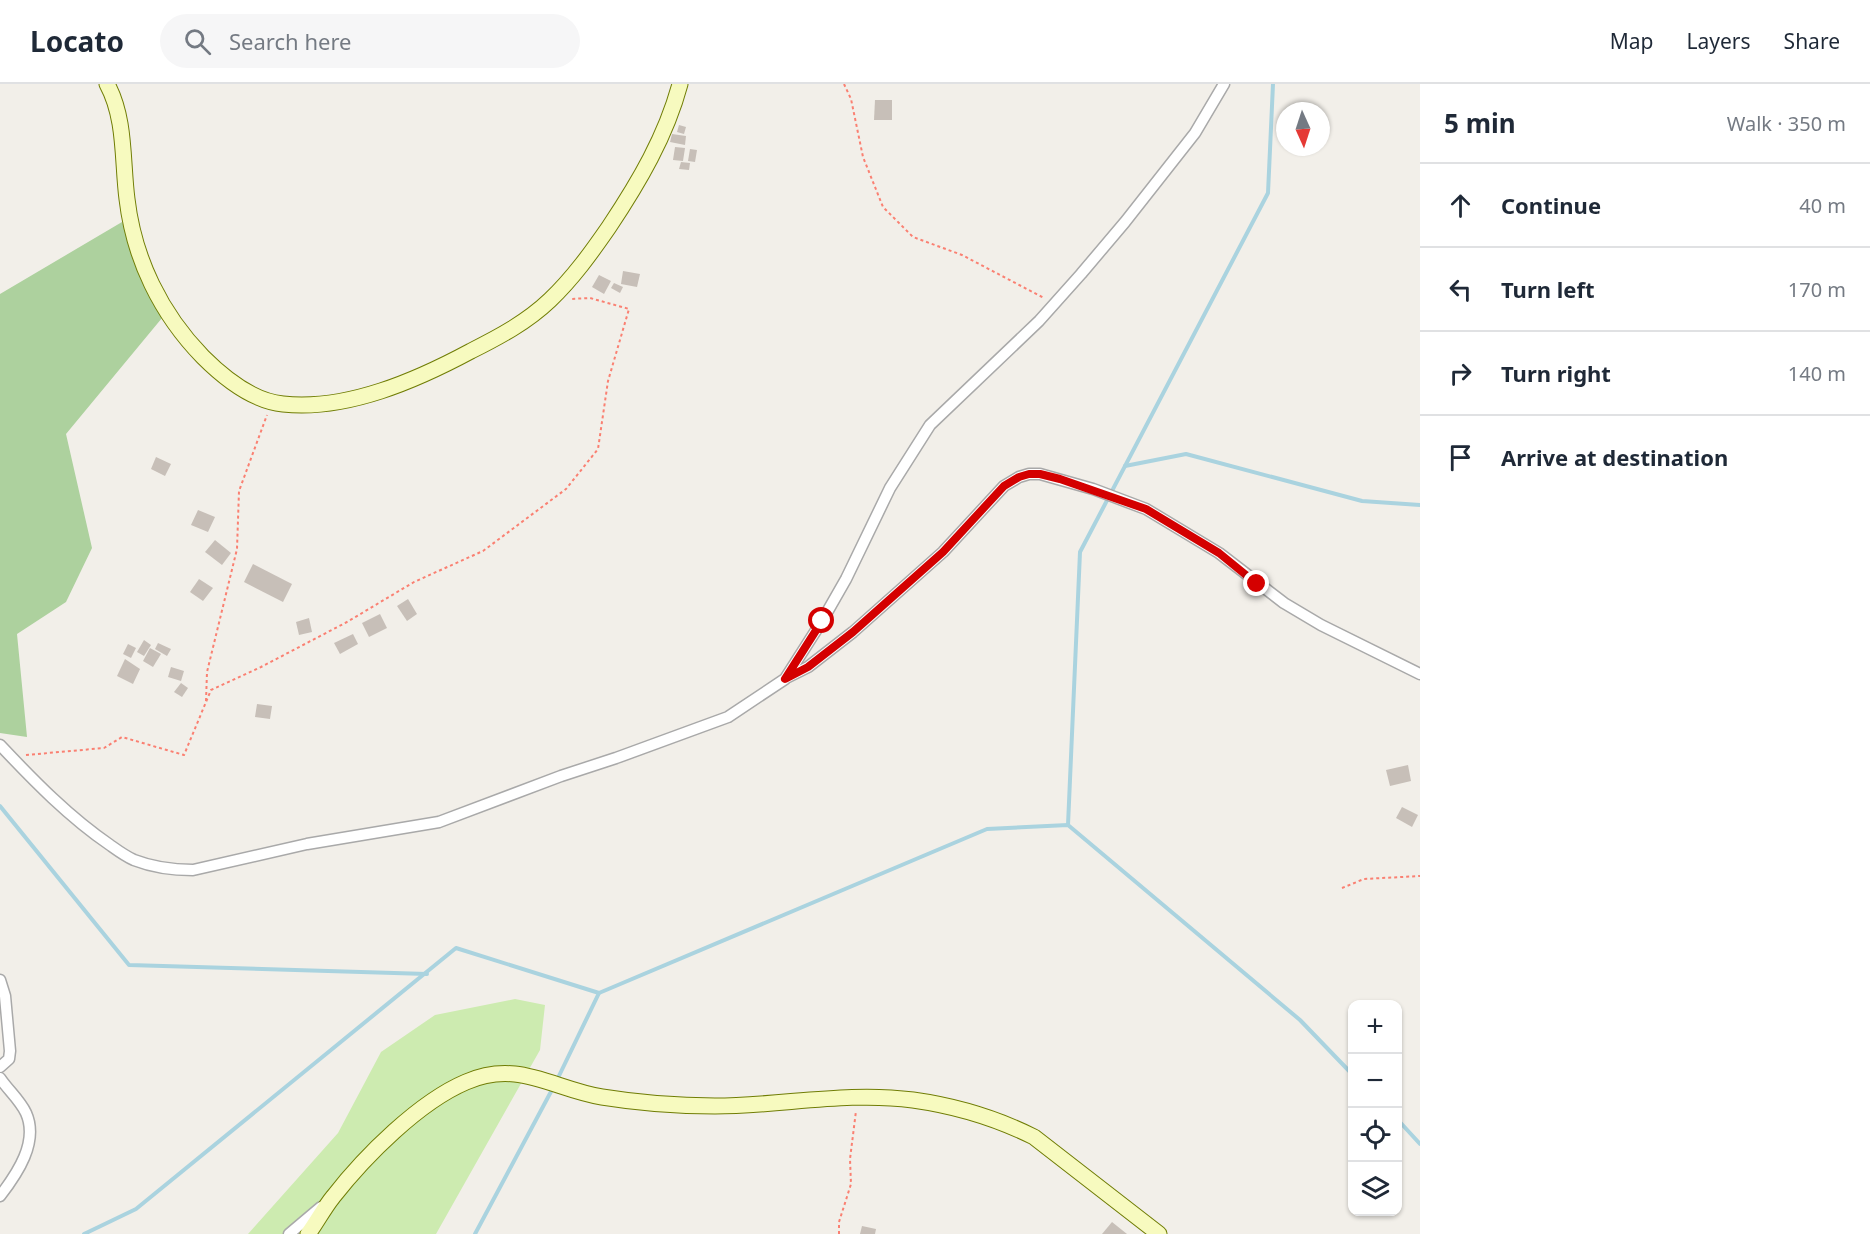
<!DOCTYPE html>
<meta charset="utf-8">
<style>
body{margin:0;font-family:"Noto Sans",sans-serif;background:#f6f6f7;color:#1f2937}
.controls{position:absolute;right:18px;bottom:18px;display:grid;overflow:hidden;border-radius:12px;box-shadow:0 2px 4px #0004}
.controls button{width:54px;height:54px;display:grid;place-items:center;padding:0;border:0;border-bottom:2px solid #e0e1e3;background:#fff;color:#1f2937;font:30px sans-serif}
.compass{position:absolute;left:1276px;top:18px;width:54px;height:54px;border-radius:50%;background:#fff;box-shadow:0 2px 4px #0004;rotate:177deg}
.stop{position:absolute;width:18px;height:18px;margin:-14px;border:4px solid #d40000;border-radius:50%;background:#fff}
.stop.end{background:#d40000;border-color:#fff;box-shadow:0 2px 6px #0008}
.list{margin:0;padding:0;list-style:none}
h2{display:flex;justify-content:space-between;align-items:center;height:78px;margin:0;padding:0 24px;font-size:26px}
h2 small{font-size:20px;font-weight:400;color:#747a83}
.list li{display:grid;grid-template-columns:39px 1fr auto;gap:18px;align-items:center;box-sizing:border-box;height:84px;padding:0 24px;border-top:2px solid #e0e1e3}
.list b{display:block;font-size:22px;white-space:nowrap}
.list em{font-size:20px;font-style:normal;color:#747a83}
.icon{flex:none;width:33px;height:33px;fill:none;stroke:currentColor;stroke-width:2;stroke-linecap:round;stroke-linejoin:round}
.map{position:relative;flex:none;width:1420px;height:1150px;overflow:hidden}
header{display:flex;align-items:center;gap:36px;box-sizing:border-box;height:84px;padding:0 30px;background:#fff;border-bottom:2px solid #e0e1e3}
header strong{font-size:28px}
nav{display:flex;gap:33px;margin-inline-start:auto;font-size:21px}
.search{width:420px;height:54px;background:#f6f6f7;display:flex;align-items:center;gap:15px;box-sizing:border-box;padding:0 21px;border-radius:33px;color:#747a83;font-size:22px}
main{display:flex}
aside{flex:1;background:#fff}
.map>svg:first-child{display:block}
.grass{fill:#cdebb0}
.forest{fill:#add19e}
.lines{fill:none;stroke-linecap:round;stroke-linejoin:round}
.stream{stroke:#aad3df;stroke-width:4}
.building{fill:#c7bfb8}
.street-casing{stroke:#a9a9a9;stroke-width:13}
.secondary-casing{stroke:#707d05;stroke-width:17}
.path{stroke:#fa8072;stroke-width:2;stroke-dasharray:3 3;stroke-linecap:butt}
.street{stroke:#fff;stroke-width:10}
.secondary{stroke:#f7fabf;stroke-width:15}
.route{stroke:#d40000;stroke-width:8}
</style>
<header>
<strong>Locato</strong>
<div class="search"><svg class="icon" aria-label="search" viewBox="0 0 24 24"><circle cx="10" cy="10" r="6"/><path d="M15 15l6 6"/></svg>Search here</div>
<nav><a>Map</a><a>Layers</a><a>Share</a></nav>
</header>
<main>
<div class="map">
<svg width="1420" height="1150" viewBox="0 0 1420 1150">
<rect width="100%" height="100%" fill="#f2efe9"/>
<polygon class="grass" points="515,915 545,921 540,966 436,1150 248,1150 338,1049 381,968 435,931"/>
<polygon class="forest" points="122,138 162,234 66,350 92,464 66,518 17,550 27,653 0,649 0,210"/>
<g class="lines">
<g class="stream">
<polyline points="1125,382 1186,370 1362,417 1420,421"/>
<polyline points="0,722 129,881 427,890"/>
<polyline points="1068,741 1080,468 1268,109 1273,0"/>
<polyline points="557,996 599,909"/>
<polyline points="1398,1036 1420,1060"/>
<polyline points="84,1150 136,1125 456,864 599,909 987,745 1068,741 1300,936 1352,990"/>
<polyline points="475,1150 554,1002"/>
</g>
</g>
<g class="building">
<polygon points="875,16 892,16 892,36 874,36"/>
<polygon points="679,41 686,43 684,50 677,48"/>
<polygon points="672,50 686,52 685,61 670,58"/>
<polygon points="675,63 685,64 683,77 673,76"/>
<polygon points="690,65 697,66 695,78 688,77"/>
<polygon points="681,78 690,79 689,86 679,85"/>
<polygon points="623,187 640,190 637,203 621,200"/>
<polygon points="599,191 611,197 604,210 592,203"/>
<polygon points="614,199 623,203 620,209 611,204"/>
<polygon points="156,373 171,380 165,392 151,385"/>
<polygon points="198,426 215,433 208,448 191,441"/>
<polygon points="215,456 231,469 222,481 205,468"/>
<polygon points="253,480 292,500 283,518 244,498"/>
<polygon points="199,495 213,504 203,517 190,508"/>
<polygon points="408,515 417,530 407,537 397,522"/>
<polygon points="380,530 387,544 369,553 362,539"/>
<polygon points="309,534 312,548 299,551 296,538"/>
<polygon points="353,550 358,560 340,570 334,559"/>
<polygon points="144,556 151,561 144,572 137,568"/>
<polygon points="158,559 171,565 167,572 155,565"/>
<polygon points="128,560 136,564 131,574 123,570"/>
<polygon points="150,564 161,570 153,583 143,577"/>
<polygon points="125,575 140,585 133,600 117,592"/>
<polygon points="171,583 184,587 181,597 168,593"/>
<polygon points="181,599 188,604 182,613 174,608"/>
<polygon points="257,620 272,622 270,635 255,633"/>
<polygon points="1408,681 1411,697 1390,702 1386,686"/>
<polygon points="1402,723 1418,731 1412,743 1396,734"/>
<polygon points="1112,1138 1127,1150 1102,1150"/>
<polygon points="862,1142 876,1145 875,1150 860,1150"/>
</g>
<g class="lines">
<g class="street-casing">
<g id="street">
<polyline points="788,593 808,583 853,548 943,468 1004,402 1019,393 1029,390 1040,390 1093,405 1146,425 1219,469 1284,519 1321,541 1420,590"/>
<path d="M 0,661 C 34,697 69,733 110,761 C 117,766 125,772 134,776 C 152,783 173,786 193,786 L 307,760 L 439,738 L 561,692 L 616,674 L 728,633 L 785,595 L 822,537 L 846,495 L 890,404 L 930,341 L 1039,237 L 1081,190 L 1125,138 L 1195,49 L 1224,0"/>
<polyline points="0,896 5,912 10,967 9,975 0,983"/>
<path d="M 0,994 C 8,1006 20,1016 26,1029 C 39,1058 17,1090 0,1112"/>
<polyline points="289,1150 321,1123"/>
</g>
</g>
<g class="secondary-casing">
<g id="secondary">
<path d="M 107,0 C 126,35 122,77 127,115 C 134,175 161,230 203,273 C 224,294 253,317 283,320 C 347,327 417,296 471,267 C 499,253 527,238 550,216 C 573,194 591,169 609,143 C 639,98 666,52 680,0"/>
<path d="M 308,1150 C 317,1138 324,1124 333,1113 C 365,1072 419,1018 466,998 C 518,975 553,1005 602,1013 C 639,1019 677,1022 715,1022 C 781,1022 847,1007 913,1016 C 956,1022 996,1034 1034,1053 L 1159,1150"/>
</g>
</g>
<g class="path">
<polyline points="844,0 851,15 863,73 883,123 913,153 962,171 1044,214"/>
<polyline points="206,617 207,588 237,465 239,407 267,331"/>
<polyline points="26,671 104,664 122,653 184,671 211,606 261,583 347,538 414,498 483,467 566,405 598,365 608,297 629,225 590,214 570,215"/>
<polyline points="1342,804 1364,795 1420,792"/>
<polyline points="839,1150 839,1138 851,1100 850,1075 856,1027"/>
</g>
<use href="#street" class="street"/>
<use href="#secondary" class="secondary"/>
</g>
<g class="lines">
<polyline class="route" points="822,537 785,595 808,583 853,548 943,468 1004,402 1019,393 1029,390 1040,390 1060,395 1146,425 1219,469 1257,500"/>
</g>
</svg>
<div class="controls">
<button>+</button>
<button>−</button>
<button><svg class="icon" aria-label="locate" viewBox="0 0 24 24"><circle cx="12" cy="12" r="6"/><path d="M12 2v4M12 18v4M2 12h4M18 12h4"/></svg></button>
<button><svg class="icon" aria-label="layers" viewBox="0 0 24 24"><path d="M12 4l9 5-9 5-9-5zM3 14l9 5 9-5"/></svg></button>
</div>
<svg class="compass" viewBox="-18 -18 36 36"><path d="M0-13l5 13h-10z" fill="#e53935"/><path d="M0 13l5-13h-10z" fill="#747a83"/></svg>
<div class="stop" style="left:822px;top:537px"></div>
<div class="stop end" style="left:1257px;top:500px"></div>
</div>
<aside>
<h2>5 min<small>Walk · 350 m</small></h2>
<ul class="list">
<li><svg class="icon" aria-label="ahead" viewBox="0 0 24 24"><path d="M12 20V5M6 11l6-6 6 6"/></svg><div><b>Continue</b></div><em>40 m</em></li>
<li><svg class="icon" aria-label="left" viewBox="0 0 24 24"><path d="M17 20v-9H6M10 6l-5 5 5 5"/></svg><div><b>Turn left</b></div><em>170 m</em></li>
<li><svg class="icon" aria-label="right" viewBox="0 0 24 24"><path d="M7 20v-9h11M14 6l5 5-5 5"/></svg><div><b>Turn right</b></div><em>140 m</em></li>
<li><svg class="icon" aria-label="arrive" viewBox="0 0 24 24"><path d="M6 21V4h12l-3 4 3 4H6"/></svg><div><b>Arrive at destination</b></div></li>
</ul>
</aside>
</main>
